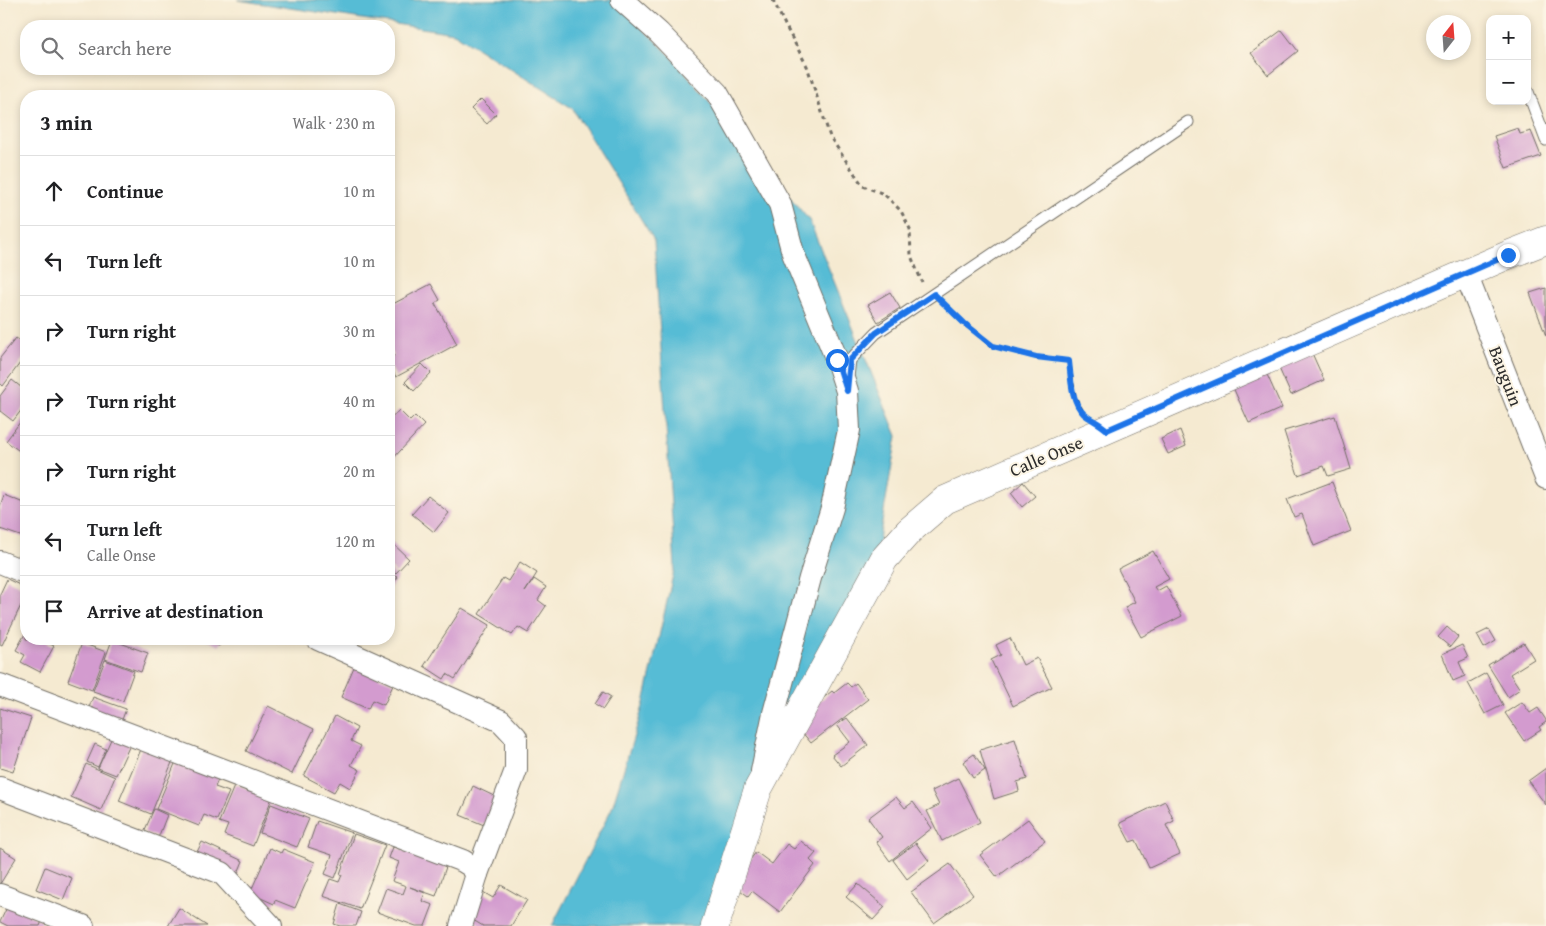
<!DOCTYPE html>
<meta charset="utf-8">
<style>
body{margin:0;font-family:"Gentium Book Plus",serif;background:#f6f6f6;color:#202124}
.controls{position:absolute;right:15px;top:15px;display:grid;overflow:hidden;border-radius:10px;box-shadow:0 2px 8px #0003}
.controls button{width:45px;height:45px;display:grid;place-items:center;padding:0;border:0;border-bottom:1px solid #e0e0e0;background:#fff;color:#202124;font:25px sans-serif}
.compass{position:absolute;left:1426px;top:15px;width:45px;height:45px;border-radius:50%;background:#fff;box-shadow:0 2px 8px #0003;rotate:17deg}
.stop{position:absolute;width:15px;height:15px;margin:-11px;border:4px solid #1a73e8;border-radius:50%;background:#fff}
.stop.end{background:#1a73e8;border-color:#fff;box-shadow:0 1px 5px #0008}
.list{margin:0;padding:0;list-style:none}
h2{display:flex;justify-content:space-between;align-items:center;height:65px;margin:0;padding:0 20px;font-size:21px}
h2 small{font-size:16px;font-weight:400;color:#757577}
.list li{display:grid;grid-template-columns:32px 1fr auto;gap:15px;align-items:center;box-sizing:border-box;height:70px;padding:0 20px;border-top:1px solid #e0e0e0}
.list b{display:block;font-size:19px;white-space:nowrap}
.list p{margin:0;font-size:16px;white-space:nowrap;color:#757577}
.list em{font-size:16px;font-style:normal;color:#757577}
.icon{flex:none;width:28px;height:28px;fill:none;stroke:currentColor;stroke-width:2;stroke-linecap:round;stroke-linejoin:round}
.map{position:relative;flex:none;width:1546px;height:926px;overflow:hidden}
.search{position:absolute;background:#fff;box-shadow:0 2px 8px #0003;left:20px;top:20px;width:375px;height:55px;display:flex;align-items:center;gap:12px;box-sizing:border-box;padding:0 18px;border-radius:20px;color:#757577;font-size:19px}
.panel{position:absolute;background:#fff;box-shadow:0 2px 8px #0003;left:20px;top:90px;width:375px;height:555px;border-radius:20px}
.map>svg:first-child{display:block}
.water{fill:#57bcd5;stroke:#417480}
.building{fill:#d39bcf}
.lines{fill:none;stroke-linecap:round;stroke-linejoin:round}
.service-casing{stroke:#726e65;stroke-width:13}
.minor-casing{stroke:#726e65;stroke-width:24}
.tertiary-casing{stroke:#726e65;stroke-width:29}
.path{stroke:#726e65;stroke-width:3;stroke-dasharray:4 4;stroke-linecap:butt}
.service{stroke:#fff;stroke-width:11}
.minor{stroke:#fff;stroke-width:22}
.tertiary{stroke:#fff;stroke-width:28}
.route{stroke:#1a73e8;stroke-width:6}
.labels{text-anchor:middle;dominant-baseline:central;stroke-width:4;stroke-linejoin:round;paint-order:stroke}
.street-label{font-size:18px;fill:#2b2b2b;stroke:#fcf5e5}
</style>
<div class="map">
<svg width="1546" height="926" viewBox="0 0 1546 926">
<rect width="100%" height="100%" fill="#fcf5e5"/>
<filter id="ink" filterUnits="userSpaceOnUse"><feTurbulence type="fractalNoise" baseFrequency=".02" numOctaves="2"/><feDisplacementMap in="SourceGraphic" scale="10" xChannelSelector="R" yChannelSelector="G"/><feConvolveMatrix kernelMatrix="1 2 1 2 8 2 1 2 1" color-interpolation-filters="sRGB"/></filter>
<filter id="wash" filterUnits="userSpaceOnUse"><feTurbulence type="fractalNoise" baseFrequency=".0096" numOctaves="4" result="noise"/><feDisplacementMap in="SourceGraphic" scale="20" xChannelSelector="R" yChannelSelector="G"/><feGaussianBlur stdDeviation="1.12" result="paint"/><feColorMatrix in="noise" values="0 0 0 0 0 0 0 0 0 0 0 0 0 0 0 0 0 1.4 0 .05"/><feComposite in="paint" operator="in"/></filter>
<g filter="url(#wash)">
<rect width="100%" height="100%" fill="#f5ead1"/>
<polygon class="water" points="238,0 613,0 672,57 809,220 897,436 877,551 707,926 552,926 612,808 644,703 675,566 654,240 572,108 454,33"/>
<g id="blocks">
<g class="building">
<polygon points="1282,30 1298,51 1268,75 1251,53"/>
<polygon points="481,99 496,114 487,124 471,109"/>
<polygon points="1518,128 1520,134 1531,131 1541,156 1506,168 1494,136"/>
<polygon points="431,284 440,300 435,303 457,344 396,377 389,364 389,359 394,356 389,346 389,306"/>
<polygon points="1546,288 1546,336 1530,293"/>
<polygon points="890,292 900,308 878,322 868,305"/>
<polygon points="16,338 26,345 26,355 3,386 0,383 0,358"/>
<polygon points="1311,351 1324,380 1291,395 1278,366"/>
<polygon points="422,364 431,373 414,391 405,382"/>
<polygon points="1264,368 1282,408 1249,423 1231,383"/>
<polygon points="12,380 26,391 26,404 13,421 0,411 0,396"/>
<polygon points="399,410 410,421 415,416 424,425 389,463 389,421"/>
<polygon points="26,414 26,456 6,441"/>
<polygon points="1335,416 1351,469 1328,476 1324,466 1298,475 1284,431"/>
<polygon points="1180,430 1186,446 1168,454 1161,439"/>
<polygon points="1023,482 1035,496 1022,507 1011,493"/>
<polygon points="1332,482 1351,531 1314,546 1302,514 1294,517 1287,499"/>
<polygon points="4,495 26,504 26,538 0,529 0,506"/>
<polygon points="428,496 449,513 434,532 412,514"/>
<polygon points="389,540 409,559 396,573 389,566"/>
<polygon points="1153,551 1169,579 1154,587 1157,591 1166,586 1182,616 1141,637 1125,607 1135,602 1118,569"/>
<polygon points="520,562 537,573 525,592 534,579 546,587 538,600 546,606 528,633 518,627 512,635 479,614 503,578 508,581"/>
<polygon points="389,569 398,577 389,589"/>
<polygon points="7,579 26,588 26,595 2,645 0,644 0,594"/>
<polygon points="462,608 490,625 455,679 447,674 444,679 424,666"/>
<polygon points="1447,627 1458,637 1450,647 1438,637"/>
<polygon points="1489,629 1496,641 1484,648 1477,635"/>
<polygon points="26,632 26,639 41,639 54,646 40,672 21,662 25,655 16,650"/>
<polygon points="1010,638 1023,665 1037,658 1052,687 1013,706 991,660 1001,655 996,645"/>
<polygon points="204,639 223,639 219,646"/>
<polygon points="112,640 148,653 141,672 105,659"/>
<polygon points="82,643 106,652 92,690 68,681"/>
<polygon points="1524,643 1534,659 1510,674 1520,689 1508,697 1488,665"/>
<polygon points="1462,645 1468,658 1459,662 1465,676 1453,681 1442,654"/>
<polygon points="105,660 134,671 123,701 93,691"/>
<polygon points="354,667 394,683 384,705 372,700 368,709 341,697"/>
<polygon points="1486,673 1503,705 1485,714 1468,683"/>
<polygon points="847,683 851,687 856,683 868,699 811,743 801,731 809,725 801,716 832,691 834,693"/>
<polygon points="603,692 611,697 603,709 595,704"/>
<polygon points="93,697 126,709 120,725 87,713"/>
<polygon points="1522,702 1530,713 1538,708 1546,720 1546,722 1539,727 1541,730 1524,741 1505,713"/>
<polygon points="268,706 314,729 292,774 246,751"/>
<polygon points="0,708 31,718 13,772 0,768"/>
<polygon points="335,716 357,728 351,741 361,746 351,765 360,770 350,788 340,782 334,792 304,776"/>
<polygon points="847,718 868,745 841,766 832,755 850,742 837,725"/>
<polygon points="112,737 130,745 116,775 98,768"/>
<polygon points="1015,739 1027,779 1017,782 1019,791 994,799 980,750"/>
<polygon points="95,744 106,749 98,767 87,762"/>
<polygon points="142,747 173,760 151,814 119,801"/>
<polygon points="974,754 985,770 973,778 963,762"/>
<polygon points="177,759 219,777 215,787 229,792 217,820 204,815 199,826 156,809"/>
<polygon points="86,764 115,777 101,810 71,797"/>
<polygon points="1546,768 1546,805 1528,781"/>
<polygon points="958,778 980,822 942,841 927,811 939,805 932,791"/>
<polygon points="235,784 272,798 253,846 224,835 228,825 219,822"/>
<polygon points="473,786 496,797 484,825 460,815"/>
<polygon points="896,797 905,808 913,802 932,828 890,861 876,842 882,837 868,818"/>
<polygon points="1165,801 1174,821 1166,825 1180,854 1149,868 1136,840 1130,842 1120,823"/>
<polygon points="271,804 309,819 297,847 260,833"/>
<polygon points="154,809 167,815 158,838 144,832"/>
<polygon points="1028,819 1045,841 997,877 980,855"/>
<polygon points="317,821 352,833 335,878 325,874 332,855 308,847"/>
<polygon points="354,834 385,845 360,909 323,896 330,879 339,882 342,875 340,874"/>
<polygon points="801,841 816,853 810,860 815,865 780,912 752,891 748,896 732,884 756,852 772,864 787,844 794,849"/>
<polygon points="202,842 243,861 236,878 195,856"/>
<polygon points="916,843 929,861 907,879 893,860"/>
<polygon points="393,847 447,864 436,896 410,887 425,893 422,901 433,905 425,926 416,926 377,912 386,888 403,894 406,886 392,881 399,862 389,858"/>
<polygon points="0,848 16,858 0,884"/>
<polygon points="270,848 281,853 283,849 315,862 295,908 275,900 274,904 250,893"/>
<polygon points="950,864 973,895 934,923 911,892"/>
<polygon points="45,867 72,878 63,900 36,889"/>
<polygon points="858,884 885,907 873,920 846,897"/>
<polygon points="501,885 527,900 511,926 483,926 468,917 483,892 493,898"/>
<polygon points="340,904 361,912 356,926 340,926 334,924"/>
<polygon points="8,905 42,921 40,926 8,926 0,922"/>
<polygon points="179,908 207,926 168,926"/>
</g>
</g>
</g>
<g filter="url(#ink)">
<use href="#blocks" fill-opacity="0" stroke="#726e65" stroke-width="1"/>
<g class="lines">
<g class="service-casing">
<g id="service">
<polyline points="1528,92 1546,140"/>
<polyline points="848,377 850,360 876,333 1188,122"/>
</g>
</g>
<g class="minor-casing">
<g id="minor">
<polyline points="622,0 659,33 717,93 780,204 793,253 837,360 847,391 849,430 832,508 810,578 774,713 762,771"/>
<polyline points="1466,274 1546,478"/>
<polyline points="0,562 22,571 26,563"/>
<polyline points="318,639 501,721 516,737 516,770 477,874 461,926"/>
<polyline points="0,685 463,861 471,866 477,874"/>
<polyline points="0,788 222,873 271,926"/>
<polyline points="0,895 83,926"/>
</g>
</g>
<g class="tertiary-casing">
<polyline id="tertiary" points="715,926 758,789 884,559 909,531 945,500 1508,255 1546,240"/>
</g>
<g class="path">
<polyline points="773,0 785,25 807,66 830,137 863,186 884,194 901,211 910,229 911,256 922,282"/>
<polyline points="948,307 964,323 993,346 1036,357 1069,361 1075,397 1083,412"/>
</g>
<use href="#service" class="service"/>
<use href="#minor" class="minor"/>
<use href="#tertiary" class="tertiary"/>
</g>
</g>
<g class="lines" filter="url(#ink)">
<path class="route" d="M 837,360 L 847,391 L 850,360 L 876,333 L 934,294 L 964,323 L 993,346 L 1036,357 L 1069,361 C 1071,378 1071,402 1084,414 C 1091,420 1100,423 1107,430 L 1508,255"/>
</g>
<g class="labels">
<g class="street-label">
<text transform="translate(1506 376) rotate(69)">Bauguin</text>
<text transform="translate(1046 456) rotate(-23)">Calle Onse</text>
</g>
</g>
</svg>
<div class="controls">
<button>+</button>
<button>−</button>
</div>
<svg class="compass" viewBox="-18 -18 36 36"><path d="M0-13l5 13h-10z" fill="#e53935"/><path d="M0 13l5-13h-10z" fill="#757577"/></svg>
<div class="stop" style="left:837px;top:360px"></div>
<div class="stop end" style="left:1508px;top:255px"></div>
<div class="search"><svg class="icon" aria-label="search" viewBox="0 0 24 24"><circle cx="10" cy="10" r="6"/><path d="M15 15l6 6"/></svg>Search here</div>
<section class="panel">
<h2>3 min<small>Walk · 230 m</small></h2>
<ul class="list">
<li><svg class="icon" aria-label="ahead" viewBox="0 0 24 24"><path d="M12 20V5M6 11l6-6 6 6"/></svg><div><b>Continue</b></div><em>10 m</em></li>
<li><svg class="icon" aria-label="left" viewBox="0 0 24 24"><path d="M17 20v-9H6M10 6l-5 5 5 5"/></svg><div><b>Turn left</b></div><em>10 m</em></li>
<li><svg class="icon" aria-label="right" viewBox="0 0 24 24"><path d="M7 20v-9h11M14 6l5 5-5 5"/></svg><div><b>Turn right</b></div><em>30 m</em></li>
<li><svg class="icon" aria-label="right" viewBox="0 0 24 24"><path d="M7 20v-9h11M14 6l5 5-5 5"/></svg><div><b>Turn right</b></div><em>40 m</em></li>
<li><svg class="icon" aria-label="right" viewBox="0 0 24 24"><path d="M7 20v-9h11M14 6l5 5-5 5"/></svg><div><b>Turn right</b></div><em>20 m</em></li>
<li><svg class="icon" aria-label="left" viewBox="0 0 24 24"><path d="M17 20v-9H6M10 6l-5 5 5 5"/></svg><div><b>Turn left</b><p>Calle Onse</p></div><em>120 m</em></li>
<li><svg class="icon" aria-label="arrive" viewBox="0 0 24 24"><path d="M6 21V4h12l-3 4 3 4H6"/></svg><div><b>Arrive at destination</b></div></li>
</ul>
</section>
</div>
